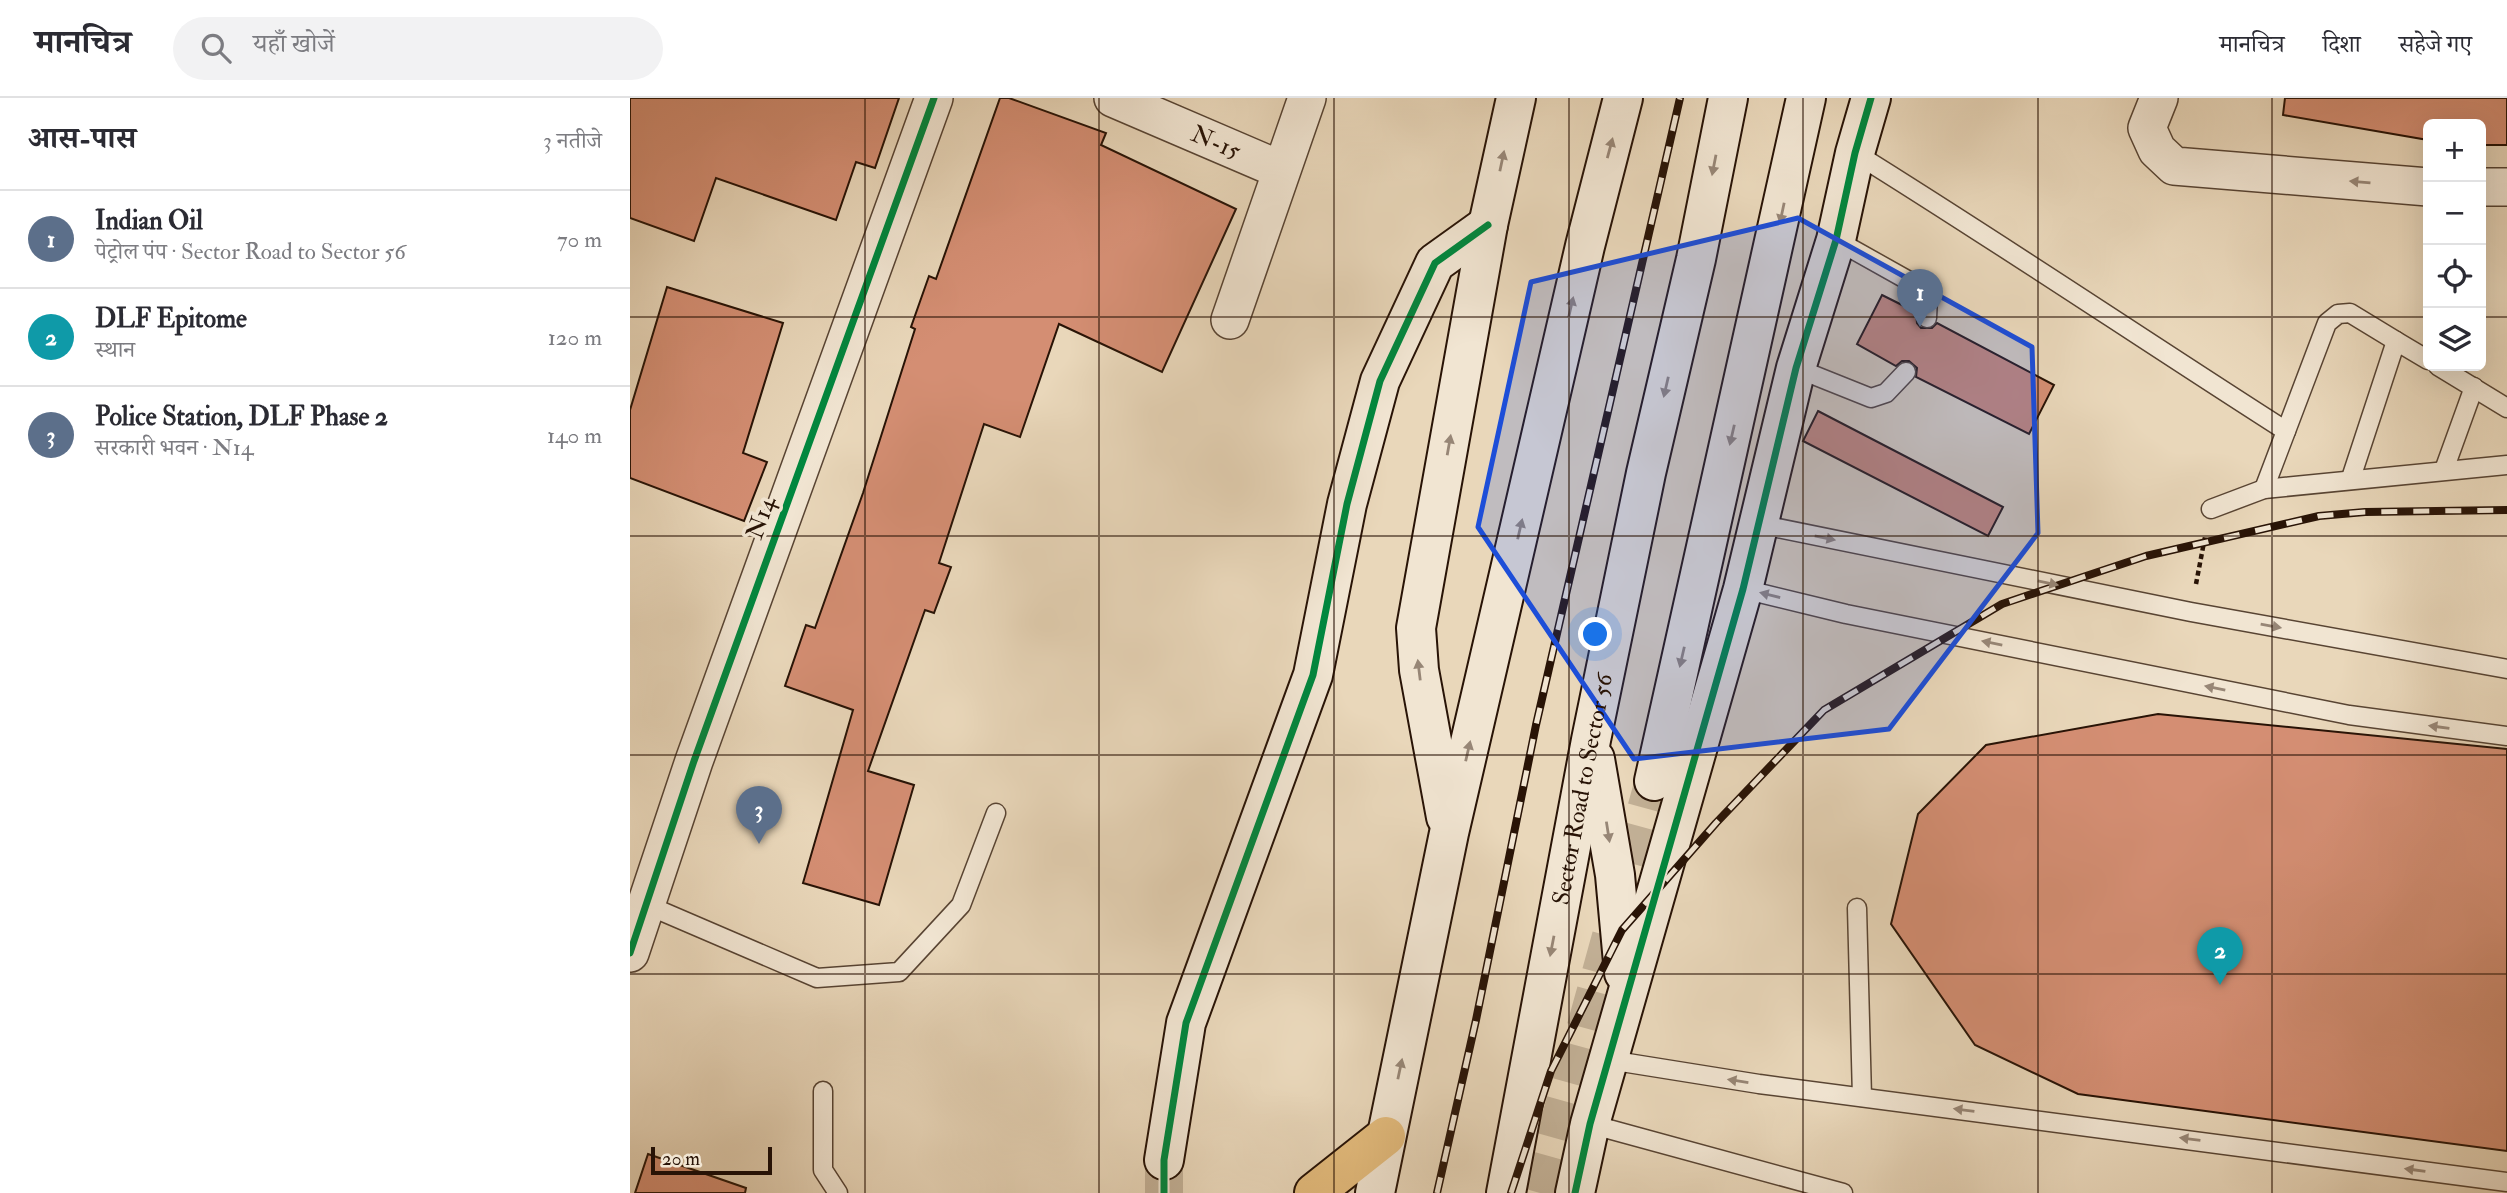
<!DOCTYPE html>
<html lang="hi">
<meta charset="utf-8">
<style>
body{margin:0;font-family:"IM FELL Double Pica","Noto Serif Devanagari",serif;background:#f2f2f3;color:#2b2b33}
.controls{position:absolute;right:21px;top:21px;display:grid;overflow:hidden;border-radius:10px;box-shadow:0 7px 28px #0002}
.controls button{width:63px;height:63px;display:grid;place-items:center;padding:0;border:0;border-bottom:2px solid #e1e1e2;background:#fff;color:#2b2b33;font:35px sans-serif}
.scale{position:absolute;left:21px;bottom:18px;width:121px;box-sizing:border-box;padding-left:7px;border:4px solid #281306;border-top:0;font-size:19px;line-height:24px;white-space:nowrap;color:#281306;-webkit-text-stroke:5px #f1e5d2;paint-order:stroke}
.you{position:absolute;left:966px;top:537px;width:24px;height:24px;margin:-18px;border:5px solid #fff;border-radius:50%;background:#1a73e8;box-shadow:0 0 0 10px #1a73e833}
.badge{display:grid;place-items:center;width:46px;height:46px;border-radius:50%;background:#8f2418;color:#fff;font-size:23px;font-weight:700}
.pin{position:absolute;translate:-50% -58px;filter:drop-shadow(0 2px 4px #0008)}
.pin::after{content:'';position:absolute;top:37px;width:24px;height:21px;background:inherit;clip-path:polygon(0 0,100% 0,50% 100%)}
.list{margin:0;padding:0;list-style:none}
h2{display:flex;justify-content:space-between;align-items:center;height:91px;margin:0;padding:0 28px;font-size:30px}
h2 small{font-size:23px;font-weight:400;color:#7c7c81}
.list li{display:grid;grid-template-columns:46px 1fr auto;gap:21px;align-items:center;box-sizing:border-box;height:98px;padding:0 28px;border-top:2px solid #e1e1e2}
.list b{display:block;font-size:26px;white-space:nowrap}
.list p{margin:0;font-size:23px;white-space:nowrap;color:#7c7c81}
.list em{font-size:23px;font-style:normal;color:#7c7c81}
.icon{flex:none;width:38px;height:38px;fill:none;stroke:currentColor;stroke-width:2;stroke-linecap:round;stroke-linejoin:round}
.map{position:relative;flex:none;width:1877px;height:1095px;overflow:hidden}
header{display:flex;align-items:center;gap:42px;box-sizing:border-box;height:98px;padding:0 35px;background:#fff;border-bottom:2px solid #e1e1e2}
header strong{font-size:33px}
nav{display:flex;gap:38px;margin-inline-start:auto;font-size:24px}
.search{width:490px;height:63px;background:#f2f2f3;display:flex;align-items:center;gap:18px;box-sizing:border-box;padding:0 24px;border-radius:38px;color:#7c7c81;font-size:26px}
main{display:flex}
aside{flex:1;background:#fff}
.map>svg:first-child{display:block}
.building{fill:#d48e73;stroke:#281306;stroke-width:2}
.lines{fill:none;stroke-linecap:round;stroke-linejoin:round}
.secondary-tunnel{stroke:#c2b096;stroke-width:38;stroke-dasharray:38 19;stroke-linecap:butt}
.lane-casing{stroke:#584433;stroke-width:21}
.street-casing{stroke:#584433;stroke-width:40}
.secondary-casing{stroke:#281306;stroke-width:42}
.primary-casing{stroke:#281306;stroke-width:42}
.path{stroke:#281306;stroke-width:4.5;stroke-dasharray:5 3.5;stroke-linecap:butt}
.lane{stroke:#f1e5d2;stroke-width:18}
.street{stroke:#f1e5d2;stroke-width:37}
.secondary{stroke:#f1e5d2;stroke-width:38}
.primary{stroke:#e4bc7d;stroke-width:38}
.rail-casing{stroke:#281306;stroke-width:8}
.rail{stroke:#f1e5d2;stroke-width:5;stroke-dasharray:16;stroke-linecap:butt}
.cycleway-casing{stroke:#f1e5d2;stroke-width:11}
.cycleway{stroke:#00873e;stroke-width:7}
.oneway{fill:#978676}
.marked{fill:#1d4ed8;fill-opacity:0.2;stroke:#1d4ed8;stroke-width:5;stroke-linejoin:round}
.grid{fill:none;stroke:#281306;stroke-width:2;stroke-opacity:0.55}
.labels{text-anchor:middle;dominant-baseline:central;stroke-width:7;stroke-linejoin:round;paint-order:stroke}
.street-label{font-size:24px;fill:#281306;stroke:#f1e5d2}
</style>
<header>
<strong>मानचित्र</strong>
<div class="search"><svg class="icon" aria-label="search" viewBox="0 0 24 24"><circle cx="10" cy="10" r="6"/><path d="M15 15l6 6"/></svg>यहाँ खोजें</div>
<nav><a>मानचित्र</a><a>दिशा</a><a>सहेजे गए</a></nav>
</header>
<main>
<aside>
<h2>आस-पास<small>3 नतीजे</small></h2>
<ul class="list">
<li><span class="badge" style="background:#5c6f8a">1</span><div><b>Indian Oil</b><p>पेट्रोल पंप · Sector Road to Sector 56</p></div><em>70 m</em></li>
<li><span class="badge" style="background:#0f9aa8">2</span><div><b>DLF Epitome</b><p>स्थान</p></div><em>120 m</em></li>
<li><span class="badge" style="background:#5c6f8a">3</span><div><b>Police Station, DLF Phase 2</b><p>सरकारी भवन · N14</p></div><em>140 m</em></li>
</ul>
</aside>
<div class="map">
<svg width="1877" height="1095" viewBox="0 0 1877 1095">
<rect width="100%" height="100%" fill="#e9d7ba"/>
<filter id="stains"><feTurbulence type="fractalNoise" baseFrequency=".00286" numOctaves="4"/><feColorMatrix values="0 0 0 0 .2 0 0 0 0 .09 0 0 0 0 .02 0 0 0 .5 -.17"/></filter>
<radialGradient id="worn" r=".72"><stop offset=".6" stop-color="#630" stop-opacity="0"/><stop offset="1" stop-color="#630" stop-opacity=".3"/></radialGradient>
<g class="building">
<polygon points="0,0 269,0 245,70 226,64 206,122 86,80 64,143 0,120"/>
<polygon points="370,0 379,0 476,35 471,47 606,111 532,274 429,226 390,339 354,326 309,465 321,469 304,515 295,512 238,673 284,687 249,807 173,785 223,612 155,588 176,527 185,530 233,395 285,231 281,229 299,178 306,181"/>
<polygon points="1655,0 1877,0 1877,47 1851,47 1851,26 1798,26 1798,42 1653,17"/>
<polygon points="37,189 153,225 113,355 137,364 114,423 0,380 0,312"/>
<polygon points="1252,197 1286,214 1287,225 1291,230 1302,230 1307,225 1424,287 1399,336 1286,279 1287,270 1279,263 1272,263 1266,268 1227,246"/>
<polygon points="1188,313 1373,409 1358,438 1173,343"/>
<polygon points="1528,616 1877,651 1877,1053 1448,996 1345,947 1261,826 1288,716 1356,647"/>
<polygon points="18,1056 116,1090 115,1095 5,1095"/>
</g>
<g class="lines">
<g class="secondary-tunnel">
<polyline points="534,1095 534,1062"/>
<polyline points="910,1095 1024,683"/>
</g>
<g class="lane-casing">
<g id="lane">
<path d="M 1225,55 C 1370,145 1512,241 1656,333"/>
<polyline points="1206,142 1288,188 1298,199 1297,220"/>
<polyline points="1808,268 1877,310"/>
<polyline points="1166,270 1241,300 1256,295 1276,274"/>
<polyline points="1814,372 1844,289"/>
<polyline points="1721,380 1766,243 1798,262"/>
<polyline points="1634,391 1697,225 1708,216 1720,215 1766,243"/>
<polyline points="1581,411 1634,391 1877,367"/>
<polyline points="1128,426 1561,514 1877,571"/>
<polyline points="1113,491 1216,516 1719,617 1877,638"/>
<polyline points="17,807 187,880 269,874 331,807 366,715"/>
<polyline points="1227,810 1232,999"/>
<polyline points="979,962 1129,986 1877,1084"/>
<polyline points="193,993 193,1072 208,1095"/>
<polyline points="960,1026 1213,1095"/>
</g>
</g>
<g class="street-casing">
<g id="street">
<path id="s1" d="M 483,0 L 651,72"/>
<polyline points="1529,0 1517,30 1527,52 1544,68 1798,89"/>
<polyline points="1851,89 1877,89"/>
<polyline points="600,222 677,0"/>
<polyline points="0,855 64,663 304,0"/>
</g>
</g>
<g class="secondary-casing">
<g id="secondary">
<polyline points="965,661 985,777 994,875"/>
<polyline points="1024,683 1176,0"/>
<polyline points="816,719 789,572 786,530 858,127 886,0"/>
<polyline points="534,1062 556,925 683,577 717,406 750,283 805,165 858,127"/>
<polyline points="745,1095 819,735 955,148 993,0"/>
<path id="s2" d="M 876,1095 L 961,642 L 1016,375 L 1066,161 L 1098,0"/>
<polyline points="945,1095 960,1026 1113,491 1166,270 1206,142 1225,55 1241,0"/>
</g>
</g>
<g class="primary-casing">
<polyline id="primary" points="684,1095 756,1038"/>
</g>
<polyline class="path" points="1566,486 1575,439"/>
<use href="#lane" class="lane"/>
<use href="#street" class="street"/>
<use href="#secondary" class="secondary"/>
<use href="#primary" class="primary"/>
<g class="rail-casing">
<g id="rail">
<polyline points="807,1095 846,922 906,627 1050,0"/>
<polyline points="881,1095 921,973 992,832 1086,725 1194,612 1372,506 1516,458 1689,418 1735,414 1877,412"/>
</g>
</g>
<use href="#rail" class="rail"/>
<g class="cycleway-casing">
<g id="cycleway">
<polyline points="0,855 64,663 304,0"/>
<polyline points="534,1095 534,1062 556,925 683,577 717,406 750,283 805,165 858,127"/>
<polyline points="945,1095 960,1026 1113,491 1166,270 1206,142 1225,55 1241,0"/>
</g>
</g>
<use href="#cycleway" class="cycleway"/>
</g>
<defs><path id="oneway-solid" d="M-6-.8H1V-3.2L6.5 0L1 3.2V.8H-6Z" transform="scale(1.75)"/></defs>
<g class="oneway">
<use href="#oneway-solid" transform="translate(980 50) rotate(-75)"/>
<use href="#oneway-solid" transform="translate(872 63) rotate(-78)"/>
<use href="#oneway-solid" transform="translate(1084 67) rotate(101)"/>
<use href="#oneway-solid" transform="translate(1730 84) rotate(-175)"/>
<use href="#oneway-solid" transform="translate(1152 115) rotate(102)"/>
<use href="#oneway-solid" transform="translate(941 209) rotate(-77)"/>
<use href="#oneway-solid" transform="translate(1036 289) rotate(103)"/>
<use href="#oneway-solid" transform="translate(1102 337) rotate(103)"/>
<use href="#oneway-solid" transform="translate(819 347) rotate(-80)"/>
<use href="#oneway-solid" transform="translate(890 431) rotate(-77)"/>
<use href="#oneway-solid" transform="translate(1195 440) rotate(11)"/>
<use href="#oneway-solid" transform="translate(1418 485) rotate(11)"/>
<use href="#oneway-solid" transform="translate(1140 497) rotate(-166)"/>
<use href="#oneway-solid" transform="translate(1641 528) rotate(10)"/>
<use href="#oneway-solid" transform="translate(1362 545) rotate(-169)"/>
<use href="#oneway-solid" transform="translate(1052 559) rotate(103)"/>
<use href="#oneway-solid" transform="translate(789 572) rotate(-97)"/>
<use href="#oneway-solid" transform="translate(1585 590) rotate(-169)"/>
<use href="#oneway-solid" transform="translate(1809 629) rotate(-172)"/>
<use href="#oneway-solid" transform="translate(838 653) rotate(-77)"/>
<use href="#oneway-solid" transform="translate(978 734) rotate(81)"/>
<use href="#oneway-solid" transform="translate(922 848) rotate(101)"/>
<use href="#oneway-solid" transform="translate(770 971) rotate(-78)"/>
<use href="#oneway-solid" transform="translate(1108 983) rotate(-171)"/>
<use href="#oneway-solid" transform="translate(1334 1012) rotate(-173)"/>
<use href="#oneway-solid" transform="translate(1560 1041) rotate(-173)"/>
<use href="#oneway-solid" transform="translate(1785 1072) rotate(-172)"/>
</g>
<path class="marked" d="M 1168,120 L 1402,249 L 1408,435 L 1259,631 L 1004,661 L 848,429 L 901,184 Z"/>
<path class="grid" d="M 235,0 L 235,1095M 469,0 L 469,1095M 704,0 L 704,1095M 939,0 L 939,1095M 1173,0 L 1173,1095M 1408,0 L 1408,1095M 1642,0 L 1642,1095M 0,219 L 1798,219M 1851,219 L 1877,219M 0,438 L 1877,438M 0,657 L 1877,657M 0,876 L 1877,876"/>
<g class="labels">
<g class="street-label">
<text stroke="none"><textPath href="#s1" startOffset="112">N-15</textPath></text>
<text transform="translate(131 420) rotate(-70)">N14</text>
<text stroke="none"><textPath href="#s2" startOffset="411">Sector Road to Sector 56</textPath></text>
</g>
</g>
<rect width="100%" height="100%" filter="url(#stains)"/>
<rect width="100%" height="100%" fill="url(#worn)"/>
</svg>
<div class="controls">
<button>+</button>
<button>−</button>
<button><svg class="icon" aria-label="locate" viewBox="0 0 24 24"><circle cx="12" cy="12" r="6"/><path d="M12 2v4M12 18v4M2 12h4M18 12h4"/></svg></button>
<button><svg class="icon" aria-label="layers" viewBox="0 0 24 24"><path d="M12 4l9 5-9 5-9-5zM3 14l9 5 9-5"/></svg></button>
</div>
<div class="scale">20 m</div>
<div class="you"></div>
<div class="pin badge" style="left:1290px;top:229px;background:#5c6f8a">1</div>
<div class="pin badge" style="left:1590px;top:887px;background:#0f9aa8">2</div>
<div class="pin badge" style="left:129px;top:746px;background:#5c6f8a">3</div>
</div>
</main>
